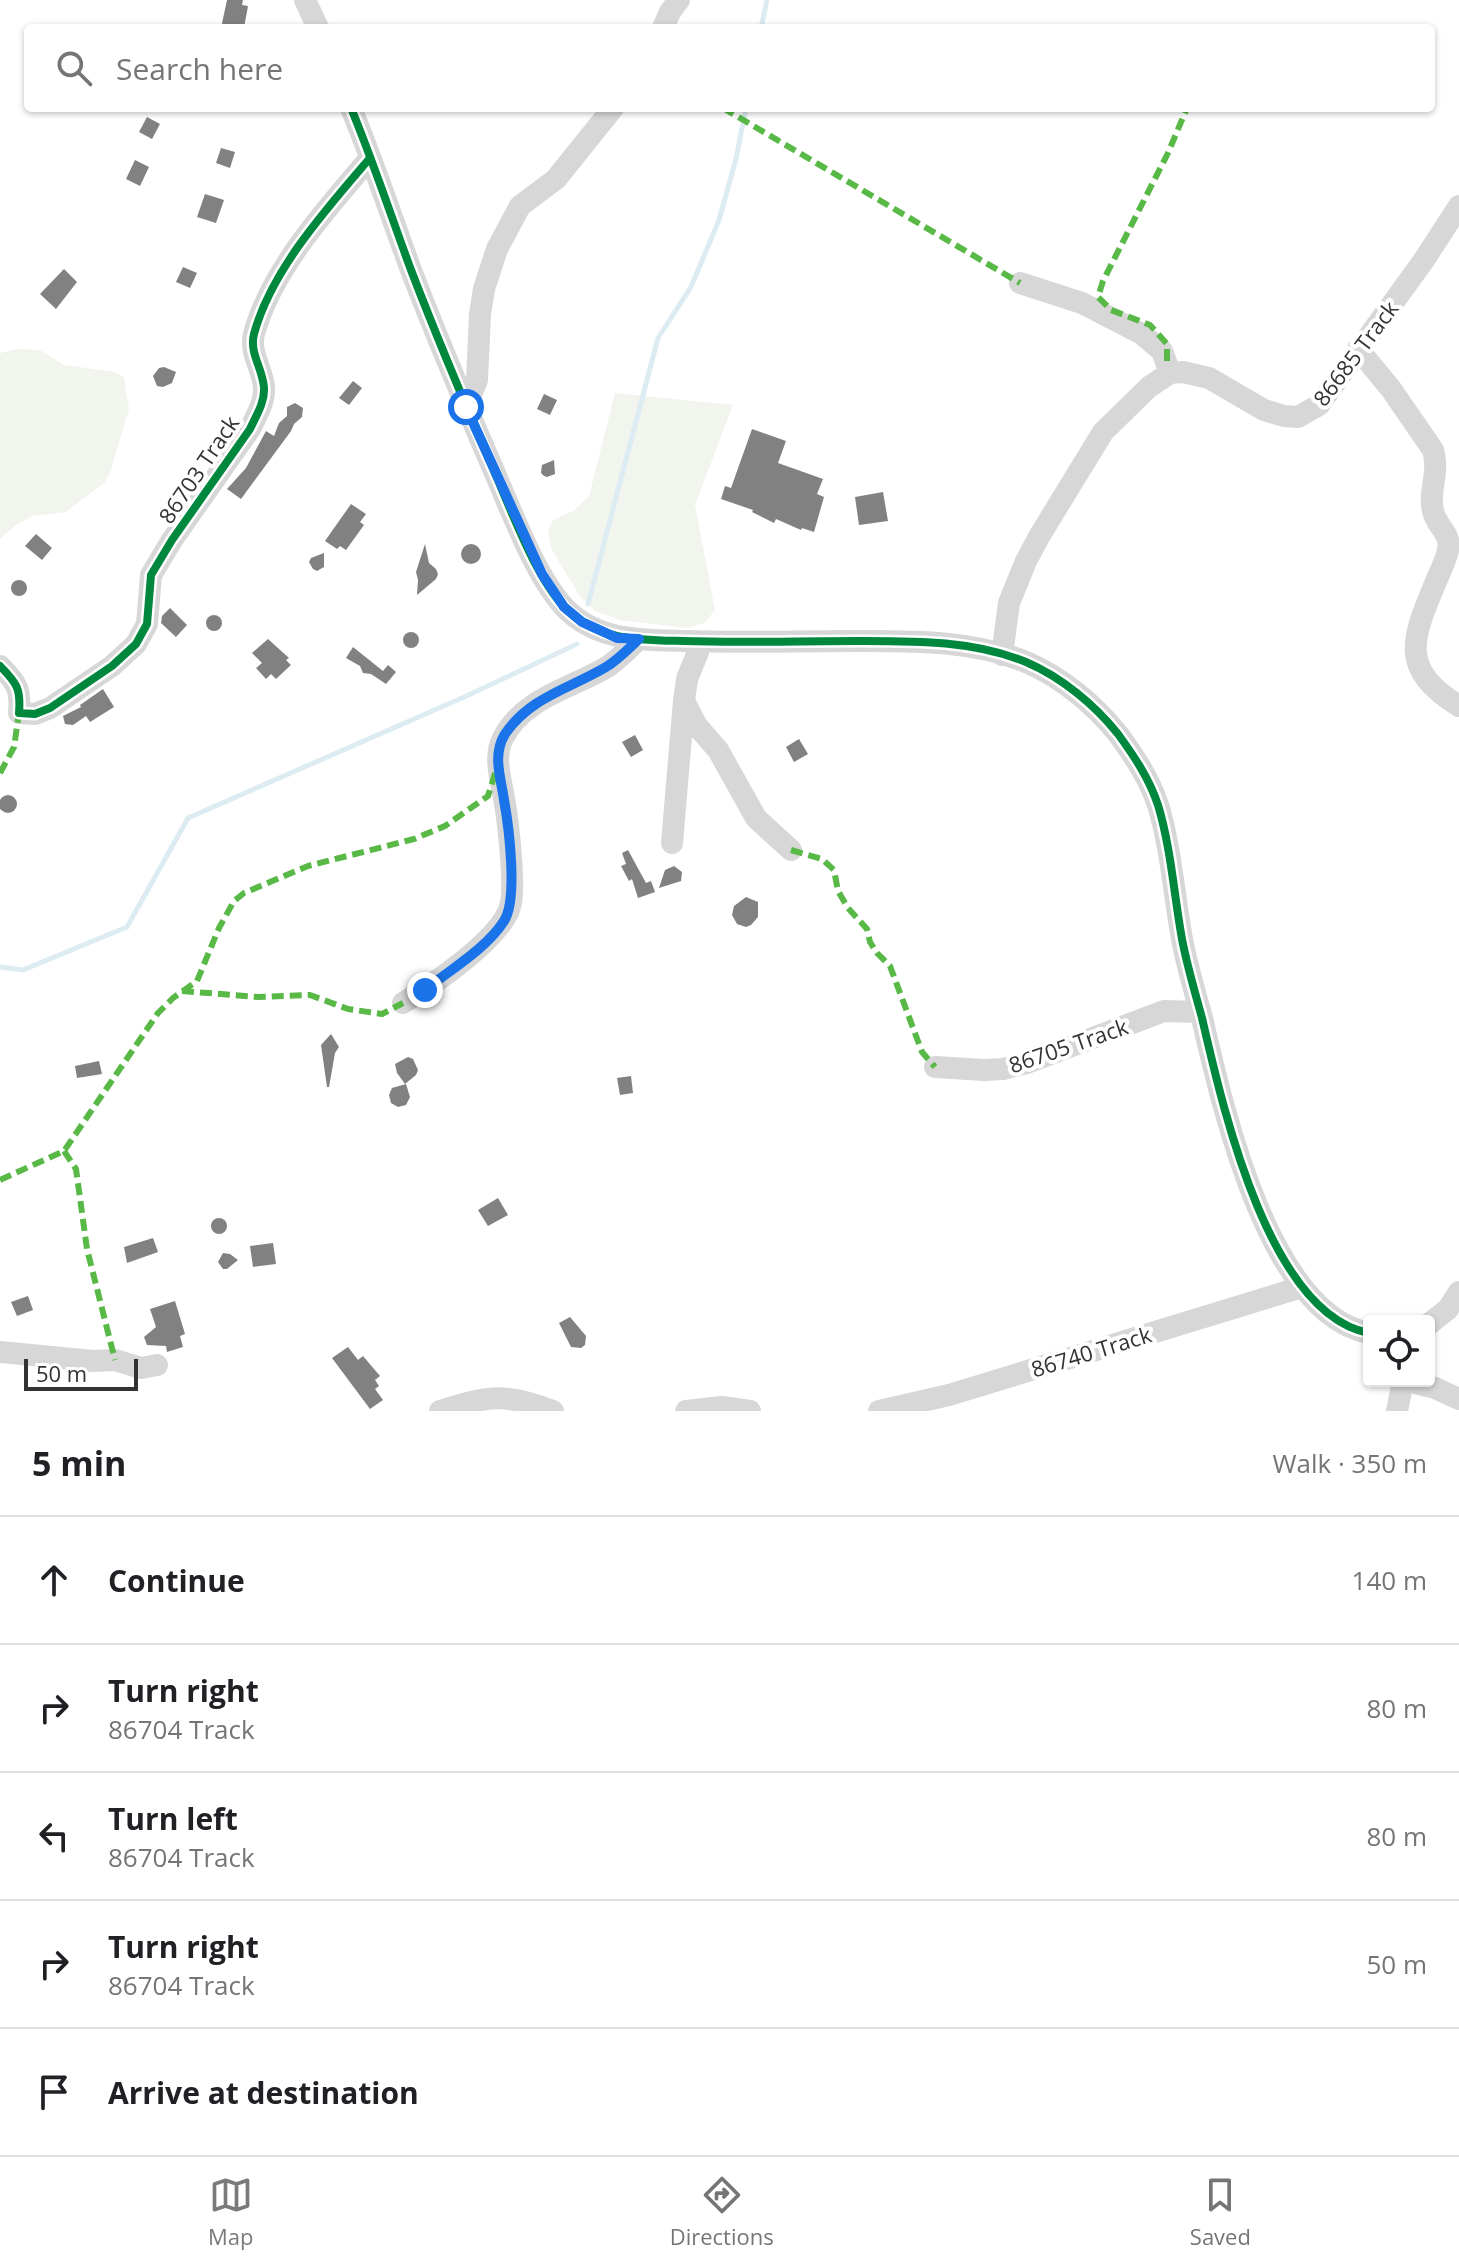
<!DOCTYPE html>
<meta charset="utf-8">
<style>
body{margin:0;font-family:"Open Sans",sans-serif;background:#f2f2f2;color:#202124}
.controls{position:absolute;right:24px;bottom:24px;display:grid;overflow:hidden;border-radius:8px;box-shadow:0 2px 6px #0004}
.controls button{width:72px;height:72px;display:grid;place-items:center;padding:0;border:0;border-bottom:2px solid #e0e0e0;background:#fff;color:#202124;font:40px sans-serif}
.scale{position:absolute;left:24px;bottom:20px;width:114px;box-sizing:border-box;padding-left:8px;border:4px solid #333;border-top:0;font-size:22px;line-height:28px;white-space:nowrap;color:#333;-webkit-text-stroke:6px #fff;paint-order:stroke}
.stop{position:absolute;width:24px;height:24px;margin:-18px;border:6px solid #1a73e8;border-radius:50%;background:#fff}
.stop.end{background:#1a73e8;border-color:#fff;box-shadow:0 2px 8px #0008}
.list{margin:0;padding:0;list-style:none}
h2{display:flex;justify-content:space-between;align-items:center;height:104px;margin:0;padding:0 32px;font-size:34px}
h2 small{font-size:26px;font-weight:400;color:#757577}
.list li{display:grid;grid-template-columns:52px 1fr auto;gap:24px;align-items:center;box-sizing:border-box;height:128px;padding:0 32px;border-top:2px solid #e0e0e0}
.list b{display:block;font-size:30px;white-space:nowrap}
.list p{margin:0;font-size:26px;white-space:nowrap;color:#757577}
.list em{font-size:26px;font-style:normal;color:#757577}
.icon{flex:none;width:44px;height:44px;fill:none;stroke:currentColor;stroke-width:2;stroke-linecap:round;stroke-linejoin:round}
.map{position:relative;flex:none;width:1459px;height:1411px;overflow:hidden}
.search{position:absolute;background:#fff;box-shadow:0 2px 6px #0004;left:24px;right:24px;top:24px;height:88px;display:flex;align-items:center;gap:20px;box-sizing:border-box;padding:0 28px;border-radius:8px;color:#757577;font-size:30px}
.sheet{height:744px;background:#fff}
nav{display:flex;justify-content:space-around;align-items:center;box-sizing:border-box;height:112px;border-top:2px solid #e0e0e0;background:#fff;font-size:22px;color:#757577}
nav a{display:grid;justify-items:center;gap:4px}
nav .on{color:#7a7a7a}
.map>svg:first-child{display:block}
.green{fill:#f1f5ed}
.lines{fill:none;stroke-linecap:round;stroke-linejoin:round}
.stream{stroke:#ddebf3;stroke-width:5}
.building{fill:#818181}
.minor{stroke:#d7d7d7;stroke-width:22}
.quiet{stroke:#58b947;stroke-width:6;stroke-dasharray:12 6;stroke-linecap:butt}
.cycleway-casing{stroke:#fff;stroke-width:13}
.cycleway{stroke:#00873e;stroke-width:8}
.route{stroke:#1a73e8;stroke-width:10}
.labels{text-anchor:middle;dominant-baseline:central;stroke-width:8;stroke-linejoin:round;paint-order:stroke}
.street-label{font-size:22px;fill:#333;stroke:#fff}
</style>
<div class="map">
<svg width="1459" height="1411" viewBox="0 0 1459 1411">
<rect width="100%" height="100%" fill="#fff"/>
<g class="green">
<polygon points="18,349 40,350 64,365 115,372 124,377 129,409 110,473 104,483 66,512 32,516 16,525 0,539 0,353"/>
<polygon points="615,393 733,405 695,505 715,610 704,623 687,628 620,620 595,611 579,595 551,548 548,531 553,520 573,511 589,496"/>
</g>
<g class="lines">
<g class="stream">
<polyline points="761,28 767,0"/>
<polyline points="588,604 658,338 691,287 719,220 736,159 746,108"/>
<polyline points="0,967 23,970 127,927 188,818 462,698 577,644"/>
</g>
</g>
<g class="building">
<polygon points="227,0 243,0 242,5 248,6 244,28 221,28"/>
<polygon points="147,117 160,124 152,139 139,132"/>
<polygon points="221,148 235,152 230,168 216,163"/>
<polygon points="135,160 149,167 140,186 126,179"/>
<polygon points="205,194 224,200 216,223 197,217"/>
<polygon points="183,267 197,273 190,288 176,282"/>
<polygon points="64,269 77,282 56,309 40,294"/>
<polygon points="164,367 176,372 172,383 163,387 157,386 153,376 159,368"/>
<polygon points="353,381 362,388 349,405 339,398"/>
<polygon points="544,394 557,400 550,415 537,409"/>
<polygon points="295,403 303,408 302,417 294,424 291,431 241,499 227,489 246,468 266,431 274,436 279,423 287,416 287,407"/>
<polygon points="752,429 786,441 778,463 823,479 817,494 824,497 814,532 802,528 801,530 776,519 774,523 752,512 753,510 721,499 725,486 731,488"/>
<polygon points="554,460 555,474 547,477 544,476 541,473 542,465"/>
<polygon points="883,492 888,521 859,525 855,497"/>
<polygon points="351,504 366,514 360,522 364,525 346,550 340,546 337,549 325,541"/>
<polygon points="36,534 52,548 42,560 25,546"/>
<circle cx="471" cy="554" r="10"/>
<polygon points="425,544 429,563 436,569 438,574 436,579 417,595 418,580 416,572"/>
<polygon points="324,553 324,567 317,571 313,569 309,562 311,558"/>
<circle cx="19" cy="588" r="8"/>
<polygon points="170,608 187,625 176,637 161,623 162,616"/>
<circle cx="214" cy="623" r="8"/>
<circle cx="411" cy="640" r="8"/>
<polygon points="268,639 289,658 286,660 291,665 276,679 271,674 266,679 256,668 262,663 252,653"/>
<polygon points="353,647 383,671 388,665 396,672 386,684 371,674 363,673 360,666 346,658"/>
<polygon points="103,689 114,707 90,722 86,716 73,725 65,724 63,716 81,707 80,705"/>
<polygon points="635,735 643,750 631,757 622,742"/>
<polygon points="799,739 808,754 794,762 786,747"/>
<circle cx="8" cy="804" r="9"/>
<polygon points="628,850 646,883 651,881 655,892 638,898 632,879 629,881 621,866 626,864 622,853"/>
<polygon points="674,866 682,872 681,881 659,888 665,870"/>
<polygon points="746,897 758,902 758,917 751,925 746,927 737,924 732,915 734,906"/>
<polygon points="331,1034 339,1047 335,1053 329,1087 327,1087 321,1045"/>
<polygon points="408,1057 413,1059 418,1070 416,1075 405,1084 397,1073 395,1064"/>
<polygon points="99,1061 102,1074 77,1078 75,1066"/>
<polygon points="631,1076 633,1093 620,1095 617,1078"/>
<polygon points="406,1084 410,1097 406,1105 398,1107 391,1103 389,1095 392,1088"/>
<polygon points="498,1198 508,1215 488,1226 478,1210"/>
<circle cx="219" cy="1226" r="8"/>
<polygon points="153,1238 158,1252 127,1263 124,1247"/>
<polygon points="273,1243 276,1264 253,1267 250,1246"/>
<polygon points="223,1253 230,1254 238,1260 227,1269 223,1269 218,1262"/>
<polygon points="28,1296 33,1310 17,1316 11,1302"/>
<polygon points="175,1301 185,1334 180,1336 183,1347 167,1352 166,1346 147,1345 144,1337 156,1327 150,1309"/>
<polygon points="570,1317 586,1336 585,1345 581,1348 571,1347 559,1323"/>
<polygon points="348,1347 358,1360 363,1356 380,1376 375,1380 379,1386 375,1389 383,1400 370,1409 332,1358"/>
</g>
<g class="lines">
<g class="minor">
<polyline points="305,0 318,28"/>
<polyline points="663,28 670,12 679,0"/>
<path d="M 351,108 C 373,161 391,216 411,270 C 437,338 465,404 494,471 C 512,512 535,576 565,608 C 597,641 641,640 683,641 C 741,643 798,641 856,641 C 913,641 972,640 1026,662 C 1061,677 1094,704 1118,734 C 1134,756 1149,778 1158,805 C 1171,848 1174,895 1182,939 C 1187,966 1195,992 1202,1018 C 1222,1104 1268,1314 1369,1333"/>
<polyline points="1020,283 1082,303 1142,334 1162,351 1170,373"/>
<path d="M 1358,349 L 1391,389 L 1433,450 C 1440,473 1428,490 1433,511 C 1436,526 1452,534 1448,550 C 1446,560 1441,570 1437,579 C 1413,637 1397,668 1459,706"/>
<polyline points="466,407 477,380 480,314 484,289 497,249 520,206 556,179 613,108"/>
<polyline points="702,642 687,679 684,701 697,726 718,750 756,818 791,850"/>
<polyline points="1002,655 1009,603 1026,561 1040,535 1103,432 1149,387 1170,373 1183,372 1209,378 1264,410 1284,416 1298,417 1319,405 1424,260 1459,206"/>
<path d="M 0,666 C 17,683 21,689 19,713 L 35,714 L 50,708 L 112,666 L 136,644 L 147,624 L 151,575 L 172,540 L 250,429 C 256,416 265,402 264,388 C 263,369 249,353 254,334 C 271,270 328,207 370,158"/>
<polyline points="672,843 684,701"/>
<path d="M 403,1003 C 432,985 500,940 510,907 C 516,889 508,820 504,798 C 501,779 493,757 503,738 C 523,698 572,688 607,667 C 619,659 629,648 639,639"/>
<polyline points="935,1067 984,1070 1003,1069 1027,1063 1164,1011 1200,1012"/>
<polyline points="1429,1324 1448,1309 1459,1292"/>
<polyline points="0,1352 93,1361 115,1360 141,1368 157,1365"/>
<polyline points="1407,1381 1435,1388 1459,1399"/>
<path d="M 440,1411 C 489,1396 503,1392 553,1411"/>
<polyline points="686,1411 722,1407 750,1411"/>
<polyline points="879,1411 949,1395 1302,1287"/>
<polyline points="1397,1411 1403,1381"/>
</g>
<g class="quiet">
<polyline points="723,108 1020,283"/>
<polyline points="1167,361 1167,344 1150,325 1111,310 1098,297 1103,281 1168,153 1187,108"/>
<polyline points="0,773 14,747 19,713"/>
<polyline points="791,850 822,859 834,870 838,891 848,908 867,929 870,942 877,953 890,966 922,1052 935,1067"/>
<polyline points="182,991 258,997 310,995 348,1009 382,1014 403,1003"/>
<polyline points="64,1151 76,1169 87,1249 115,1360"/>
<polyline points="0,1180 64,1151 158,1013 173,998 197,981 219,928 234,901 244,893 308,866 414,839 445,826 488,796 498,764"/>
</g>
<g class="cycleway-casing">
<g id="cycleway">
<path d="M 351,108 C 373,161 391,216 411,270 C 437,338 465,404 494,471 C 512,512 535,576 565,608 C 597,641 641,640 683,641 C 741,643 798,641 856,641 C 913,641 972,640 1026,662 C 1061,677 1094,704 1118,734 C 1134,756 1149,778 1158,805 C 1171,848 1174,895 1182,939 C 1187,966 1195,992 1202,1018 C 1222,1104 1268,1314 1369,1333"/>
<path d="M 0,666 C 17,683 21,689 19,713 L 35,714 L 50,708 L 112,666 L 136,644 L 147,624 L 151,575 L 172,540 L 250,429 C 256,416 265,402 264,388 C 263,369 249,353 254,334 C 271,270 328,207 370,158"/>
</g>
</g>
<use href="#cycleway" class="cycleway"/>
</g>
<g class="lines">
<path class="route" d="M 425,990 C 451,969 486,949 504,921 C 518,900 509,827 504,800 C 501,778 492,755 505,734 C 530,697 571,688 606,667 C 618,660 629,648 639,639 L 617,638 L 582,622 L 564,607 L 542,574 L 466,407"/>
</g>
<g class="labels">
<g class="street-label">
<text transform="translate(1355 353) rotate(-53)">86685 Track</text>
<text transform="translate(198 469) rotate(-56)">86703 Track</text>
<text transform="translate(1068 1045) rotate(-19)">86705 Track</text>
<text transform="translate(1091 1351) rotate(-17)">86740 Track</text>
</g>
</g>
</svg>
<div class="controls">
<button><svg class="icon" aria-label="locate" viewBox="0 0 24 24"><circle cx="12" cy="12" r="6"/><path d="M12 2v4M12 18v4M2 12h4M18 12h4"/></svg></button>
</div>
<div class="scale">50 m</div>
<div class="stop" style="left:466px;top:407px"></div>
<div class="stop end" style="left:425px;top:990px"></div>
<div class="search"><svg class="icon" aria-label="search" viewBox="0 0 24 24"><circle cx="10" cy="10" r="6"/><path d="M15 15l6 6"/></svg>Search here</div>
</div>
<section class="sheet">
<h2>5 min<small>Walk · 350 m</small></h2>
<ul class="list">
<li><svg class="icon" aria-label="ahead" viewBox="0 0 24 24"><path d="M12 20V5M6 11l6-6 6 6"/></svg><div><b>Continue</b></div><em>140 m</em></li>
<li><svg class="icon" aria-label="right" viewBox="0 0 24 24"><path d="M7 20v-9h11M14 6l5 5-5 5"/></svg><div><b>Turn right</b><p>86704 Track</p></div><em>80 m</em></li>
<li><svg class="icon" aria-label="left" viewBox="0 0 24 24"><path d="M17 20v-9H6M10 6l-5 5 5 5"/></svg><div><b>Turn left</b><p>86704 Track</p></div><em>80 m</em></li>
<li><svg class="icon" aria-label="right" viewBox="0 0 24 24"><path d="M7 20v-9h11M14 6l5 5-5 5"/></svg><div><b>Turn right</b><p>86704 Track</p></div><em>50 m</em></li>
<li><svg class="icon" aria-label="arrive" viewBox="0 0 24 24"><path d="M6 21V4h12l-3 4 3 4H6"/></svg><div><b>Arrive at destination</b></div></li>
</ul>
</section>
<nav>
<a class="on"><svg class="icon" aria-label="map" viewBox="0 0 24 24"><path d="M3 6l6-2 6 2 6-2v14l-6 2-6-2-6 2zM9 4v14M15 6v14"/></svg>Map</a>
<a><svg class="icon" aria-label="directions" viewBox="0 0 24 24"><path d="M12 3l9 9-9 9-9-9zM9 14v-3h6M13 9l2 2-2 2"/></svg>Directions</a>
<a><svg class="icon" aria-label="saved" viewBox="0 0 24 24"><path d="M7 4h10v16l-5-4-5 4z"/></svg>Saved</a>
</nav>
